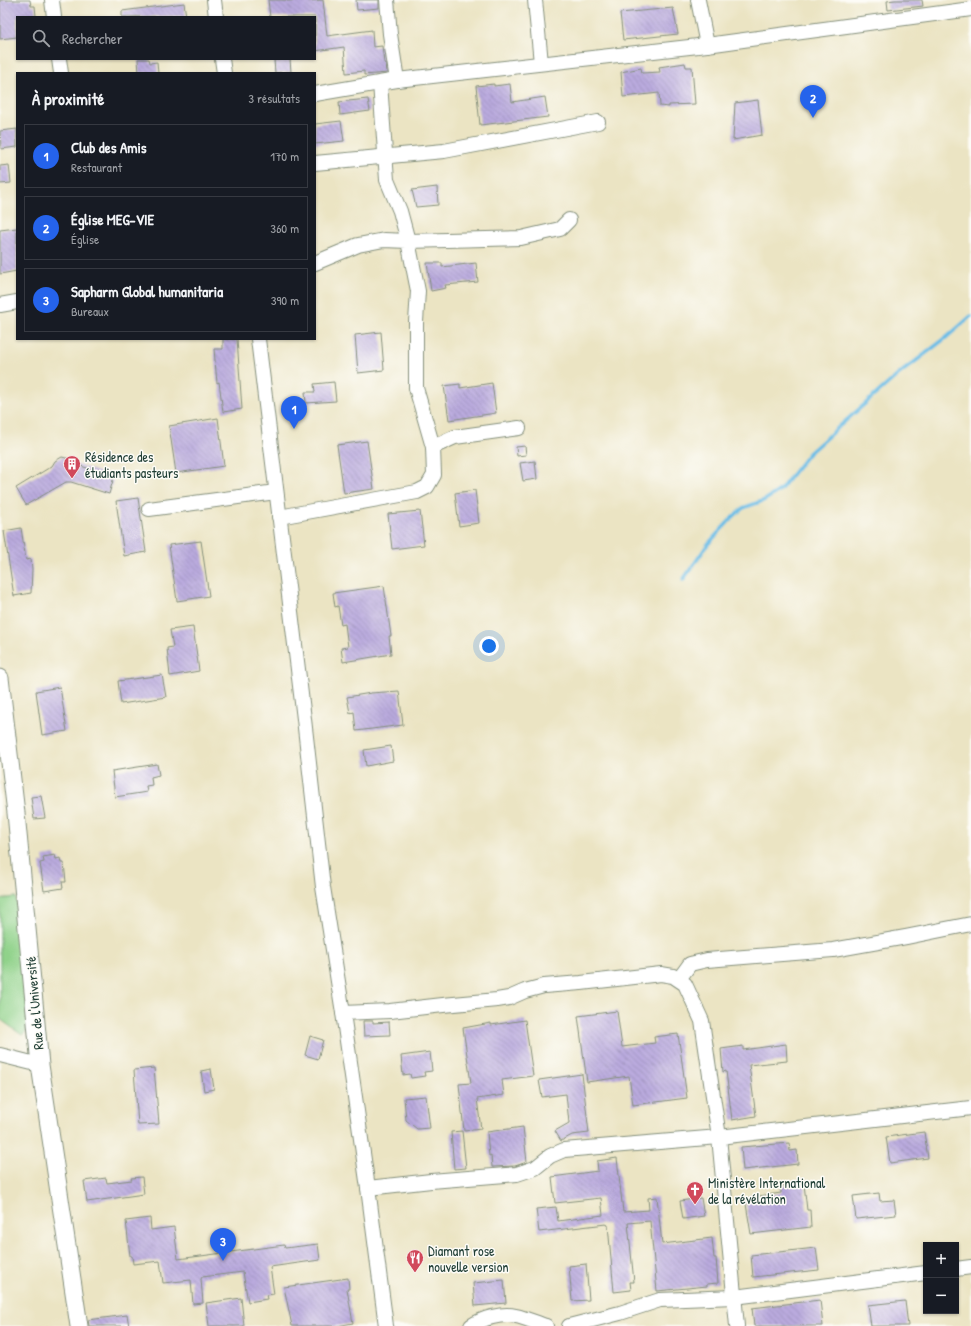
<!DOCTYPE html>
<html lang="fr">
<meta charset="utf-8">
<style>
body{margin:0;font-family:"Patrick Hand",sans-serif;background:#20242c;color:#f1f3f6}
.controls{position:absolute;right:12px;bottom:12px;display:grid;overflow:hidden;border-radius:0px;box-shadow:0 1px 3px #0004}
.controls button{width:36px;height:36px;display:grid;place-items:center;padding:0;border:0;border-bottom:1px solid #363941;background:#171b24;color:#f1f3f6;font:20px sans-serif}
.you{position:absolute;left:489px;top:646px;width:14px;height:14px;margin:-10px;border:3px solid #fff;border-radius:50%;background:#1a73e8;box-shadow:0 0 0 6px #1a73e833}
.badge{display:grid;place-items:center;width:26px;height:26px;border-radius:50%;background:#2563eb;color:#fff;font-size:13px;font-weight:700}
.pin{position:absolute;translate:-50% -33px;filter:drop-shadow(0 1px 2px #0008)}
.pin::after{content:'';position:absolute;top:21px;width:14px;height:12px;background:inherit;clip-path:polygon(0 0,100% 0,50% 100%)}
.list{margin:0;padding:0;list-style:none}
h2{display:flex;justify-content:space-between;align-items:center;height:52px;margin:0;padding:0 16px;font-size:17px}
h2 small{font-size:13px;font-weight:400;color:#9ea1a6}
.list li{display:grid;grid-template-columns:26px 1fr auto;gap:12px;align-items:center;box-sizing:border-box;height:64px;margin:0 8px 8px;padding:0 8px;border:1px solid #363941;border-radius:0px}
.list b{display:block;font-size:15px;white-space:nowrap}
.list p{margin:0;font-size:13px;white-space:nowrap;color:#9ea1a6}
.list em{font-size:13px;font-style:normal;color:#9ea1a6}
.icon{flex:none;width:22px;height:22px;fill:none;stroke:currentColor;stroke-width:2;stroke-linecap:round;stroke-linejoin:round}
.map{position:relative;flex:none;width:971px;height:1326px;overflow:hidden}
.search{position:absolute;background:#171b24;box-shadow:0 1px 3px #0004;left:16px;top:16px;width:300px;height:44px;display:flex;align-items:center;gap:10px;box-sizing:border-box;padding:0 14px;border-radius:0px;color:#9ea1a6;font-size:15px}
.panel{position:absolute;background:#171b24;box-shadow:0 1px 3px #0004;left:16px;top:72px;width:300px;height:268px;border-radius:0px}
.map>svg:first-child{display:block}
.grass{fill:#90d28a;stroke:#58885f}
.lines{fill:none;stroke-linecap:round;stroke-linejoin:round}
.stream{stroke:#6bbde7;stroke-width:3.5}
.building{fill:url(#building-back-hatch)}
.minor-casing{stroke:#85907c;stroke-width:16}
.tertiary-casing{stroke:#85907c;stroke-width:19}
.minor{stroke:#fff;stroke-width:14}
.tertiary{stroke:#fff;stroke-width:17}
.labels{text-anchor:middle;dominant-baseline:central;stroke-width:3;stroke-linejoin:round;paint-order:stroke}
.poi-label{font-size:14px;fill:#1f3d34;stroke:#fdfcf7;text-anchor:start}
.street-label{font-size:14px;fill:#1f3d34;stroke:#fdfcf7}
</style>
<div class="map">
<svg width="971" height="1326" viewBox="0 0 971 1326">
<defs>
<pattern id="building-back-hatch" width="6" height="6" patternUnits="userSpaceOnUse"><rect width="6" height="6" fill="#baaade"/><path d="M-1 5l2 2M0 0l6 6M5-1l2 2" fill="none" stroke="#978cb5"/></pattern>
</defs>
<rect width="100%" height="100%" fill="#fdfcf7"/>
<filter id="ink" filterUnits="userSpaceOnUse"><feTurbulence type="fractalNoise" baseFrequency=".025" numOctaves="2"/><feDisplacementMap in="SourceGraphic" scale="8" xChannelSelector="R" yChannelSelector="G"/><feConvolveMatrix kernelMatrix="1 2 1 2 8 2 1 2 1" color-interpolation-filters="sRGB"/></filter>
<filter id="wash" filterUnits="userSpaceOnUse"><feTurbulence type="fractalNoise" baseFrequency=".012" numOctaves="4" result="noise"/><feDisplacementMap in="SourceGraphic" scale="16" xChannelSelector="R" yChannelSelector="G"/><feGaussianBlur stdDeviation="0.9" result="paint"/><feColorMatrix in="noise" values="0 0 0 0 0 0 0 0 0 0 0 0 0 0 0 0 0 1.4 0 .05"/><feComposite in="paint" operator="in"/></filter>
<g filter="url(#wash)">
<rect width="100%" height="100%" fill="#ebe4c3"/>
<polygon class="grass" points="16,897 30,1021 26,1032 22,1035 0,1019 0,899"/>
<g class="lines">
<polyline class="stream" points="683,580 708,544 733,517 743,508 765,500 780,490 809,453 899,374 947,337 971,316"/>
</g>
<g id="blocks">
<g class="building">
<polygon points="0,0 30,0 31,6 35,6 36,16 17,17 17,37 0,39"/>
<polygon points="268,0 286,0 287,1 300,0 309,0 309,1 323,0 327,36 372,30 373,47 382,46 384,63 386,63 387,73 364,75 364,71 346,73 344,47 315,51 315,17 270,17"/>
<polygon points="356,0 379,0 379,8 357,10"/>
<polygon points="895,0 922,0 923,6 888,10 887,1"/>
<polygon points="184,3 186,16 122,17 122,11"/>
<polygon points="673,8 678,34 623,40 620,13"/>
<polygon points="138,59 149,59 150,63 157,62 158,73 139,73"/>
<polygon points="290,59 291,72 275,73 274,60"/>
<polygon points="685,63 686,67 692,67 695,104 669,105 669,107 660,106 659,93 623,97 621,72 641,68 642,73 660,72 659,67"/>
<polygon points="494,84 494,86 510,84 512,102 545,97 548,117 480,125 476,86"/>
<polygon points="368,99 370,111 340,115 339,102"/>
<polygon points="758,100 762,135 733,140 735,103"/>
<polygon points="341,121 344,141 315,144 315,124"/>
<polygon points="17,129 17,147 1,149 0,131"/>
<polygon points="9,165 11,183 0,184 0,166"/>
<polygon points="437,187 438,205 416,207 412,190"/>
<polygon points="17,228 17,271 0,274 0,230"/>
<polygon points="427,263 442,263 442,267 476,263 478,282 445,285 446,288 431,291"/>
<polygon points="381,332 384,370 358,373 355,335"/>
<polygon points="223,339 237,339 242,409 223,412 219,382 217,383 214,349 223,349"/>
<polygon points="334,382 336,401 306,403 305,392 315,392 314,384"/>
<polygon points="492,383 496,413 449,420 444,386 460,384 460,388"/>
<polygon points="218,418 224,466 176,473 169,426"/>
<polygon points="367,441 374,489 344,493 337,445"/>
<polygon points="525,446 526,455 517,456 516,447"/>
<polygon points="62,457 70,459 75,464 114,477 109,494 71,482 66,482 26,505 16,488 52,466 55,461"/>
<polygon points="535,461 537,479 523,481 520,463"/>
<polygon points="475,490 479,523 459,526 455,493"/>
<polygon points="138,498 146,552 124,556 116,501"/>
<polygon points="420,511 424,545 392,549 388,514"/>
<polygon points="21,528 26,560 31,559 32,569 31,593 14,596 4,531"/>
<polygon points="201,541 209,596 177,601 169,545"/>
<polygon points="384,586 391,636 389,636 391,654 343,662 341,648 348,647 345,624 341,625 338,606 335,607 333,593"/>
<polygon points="193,627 199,671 170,676 167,648 173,647 170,630"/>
<polygon points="162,675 166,697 121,704 118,681"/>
<polygon points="60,687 67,731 42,735 36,691"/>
<polygon points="399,691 403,725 356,731 354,712 350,713 347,697 371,693"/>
<polygon points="391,746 393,761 366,766 364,750"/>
<polygon points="157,764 159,775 151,777 152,785 146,786 147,792 115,797 112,771"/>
<polygon points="41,796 45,818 34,819 31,797"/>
<polygon points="55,855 56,859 60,858 61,863 64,863 66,882 62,882 63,888 44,891 40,863 44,862 43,857"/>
<polygon points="617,1011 622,1047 655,1043 654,1037 678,1034 687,1098 633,1105 629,1076 587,1082 578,1016"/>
<polygon points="525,1020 533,1076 502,1080 504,1095 477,1099 481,1129 464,1131 459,1084 471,1083 463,1028 491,1023 491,1025"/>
<polygon points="363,1021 373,1021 373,1023 389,1022 390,1035 364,1036"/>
<polygon points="310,1036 323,1040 318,1059 305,1055"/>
<polygon points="786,1044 787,1061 749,1065 756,1116 732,1120 726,1071 723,1072 721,1049 743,1046 743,1050"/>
<polygon points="430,1052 432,1071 424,1072 425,1076 411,1078 410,1074 403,1075 401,1056"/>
<polygon points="154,1068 159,1124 138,1125 134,1070"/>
<polygon points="211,1069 214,1089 204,1091 201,1071"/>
<polygon points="582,1074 589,1133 572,1135 561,1141 555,1131 569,1123 566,1094 542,1097 539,1080"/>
<polygon points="426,1096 430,1128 417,1129 406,1120 404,1098"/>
<polygon points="523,1127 527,1162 515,1166 492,1167 491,1155 489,1156 487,1132"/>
<polygon points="462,1131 466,1168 454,1169 451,1132"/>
<polygon points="924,1132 928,1158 890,1163 886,1137"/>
<polygon points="789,1143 790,1151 797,1150 798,1164 743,1170 741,1147"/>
<polygon points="617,1158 623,1212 649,1210 648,1198 657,1197 662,1244 712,1238 714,1258 716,1258 718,1283 707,1284 707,1286 657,1291 650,1221 628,1223 634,1282 630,1282 631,1290 614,1292 608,1225 606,1224 539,1232 536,1209 556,1207 558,1221 603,1215 601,1198 555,1203 552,1177 598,1171 597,1161"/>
<polygon points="142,1177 144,1194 87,1202 84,1181 106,1178 107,1183 132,1180 131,1178"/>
<polygon points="804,1184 807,1210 810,1210 811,1227 751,1234 745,1198 781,1193 781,1186"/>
<polygon points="879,1193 880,1201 894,1200 896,1215 856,1219 853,1196"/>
<polygon points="701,1198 704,1216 683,1219 680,1201"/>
<polygon points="150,1218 151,1230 174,1227 178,1259 284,1245 285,1248 318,1244 320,1260 270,1267 274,1294 266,1295 267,1299 248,1302 243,1272 202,1277 201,1279 203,1303 193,1304 191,1280 163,1283 160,1261 133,1264 132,1256 130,1256 126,1221"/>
<polygon points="816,1248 819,1270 753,1277 751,1255"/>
<polygon points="586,1264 589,1300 572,1301 569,1266"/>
<polygon points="348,1278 349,1289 347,1289 353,1323 337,1326 292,1326 284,1287"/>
<polygon points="504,1280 506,1303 475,1306 473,1283"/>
<polygon points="241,1298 244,1326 209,1326 206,1303"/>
<polygon points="820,1300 823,1326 754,1326 752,1308"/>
<polygon points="905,1301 908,1326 871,1326 868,1305"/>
<polygon points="127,1315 129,1326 89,1326 88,1320"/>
</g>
</g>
</g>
<g filter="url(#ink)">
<use href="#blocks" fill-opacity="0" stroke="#85907c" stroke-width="1"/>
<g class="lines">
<g class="minor-casing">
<g id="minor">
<polyline points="52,0 54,17"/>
<polyline points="214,0 216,17"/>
<polyline points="387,0 390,34 397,80"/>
<polyline points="535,0 541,63"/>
<polyline points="698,0 707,45"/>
<polyline points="59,59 61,73"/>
<polyline points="222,59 224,73"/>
<polyline points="380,83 387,180 400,211 408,241 521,238 560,229 569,220"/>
<polyline points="315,94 397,80 707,45 971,9"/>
<polyline points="315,163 444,151 598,122"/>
<polyline points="315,263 358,245 384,240 408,241 418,291 416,322 416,388 433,447"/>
<polyline points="0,305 17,302"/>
<polyline points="258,339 304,719 323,887 343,1013 368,1188 386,1326"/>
<polyline points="149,509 276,492"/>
<polyline points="279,517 417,492 427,487 434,475 433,447 455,437 519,428"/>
<polyline points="679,979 690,964 707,960 833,950 906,937 971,924"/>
<polyline points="343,1013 390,1011 443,1005 497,1000 509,998 525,991 544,986 581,983 661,974 673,976 685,984 702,1021 719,1137 737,1326"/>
<polyline points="0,1055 40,1065"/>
<polyline points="368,1188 431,1181 517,1174 535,1168 550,1156 564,1150 719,1137 971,1108"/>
<polyline points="956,1269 971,1267"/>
<path d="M 471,1326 C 483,1318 502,1313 516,1316 C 526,1318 536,1323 546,1326"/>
<polyline points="569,1326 620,1313 660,1300 734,1297 926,1273"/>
</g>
</g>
<g class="tertiary-casing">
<polyline id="tertiary" points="0,678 16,813 40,1065 79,1326"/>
</g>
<use href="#minor" class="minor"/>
<use href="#tertiary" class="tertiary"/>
</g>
</g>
<defs>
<g id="building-pin" transform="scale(0.9)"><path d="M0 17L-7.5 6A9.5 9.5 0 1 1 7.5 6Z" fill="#d1495b" stroke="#fdfcf7"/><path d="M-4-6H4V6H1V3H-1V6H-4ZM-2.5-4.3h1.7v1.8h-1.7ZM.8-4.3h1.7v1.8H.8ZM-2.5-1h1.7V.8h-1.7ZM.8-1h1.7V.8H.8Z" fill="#fff"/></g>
<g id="church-pin" transform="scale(0.9)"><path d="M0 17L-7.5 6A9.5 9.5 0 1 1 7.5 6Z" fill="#d1495b" stroke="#fdfcf7"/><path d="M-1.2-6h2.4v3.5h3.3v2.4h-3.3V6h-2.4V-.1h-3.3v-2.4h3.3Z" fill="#fff"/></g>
<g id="restaurant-pin" transform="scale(0.9)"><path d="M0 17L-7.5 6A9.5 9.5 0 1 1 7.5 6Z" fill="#d1495b" stroke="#fdfcf7"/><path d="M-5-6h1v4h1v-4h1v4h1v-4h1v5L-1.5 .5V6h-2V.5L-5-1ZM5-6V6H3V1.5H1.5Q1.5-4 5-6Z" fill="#fff"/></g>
</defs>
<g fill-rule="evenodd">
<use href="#building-pin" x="72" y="464"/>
<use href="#church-pin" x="695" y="1190"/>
<use href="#restaurant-pin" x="415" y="1258"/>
</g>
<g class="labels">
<g class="poi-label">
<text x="85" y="456">Résidence des<tspan x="85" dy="16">étudiants pasteurs</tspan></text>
<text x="708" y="1182">Ministère International<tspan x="708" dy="16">de la révélation</tspan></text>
<text x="428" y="1250">Diamant rose<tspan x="428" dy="16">nouvelle version</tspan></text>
</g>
<g class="street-label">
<text transform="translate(34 1003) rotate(-95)">Rue de l'Université</text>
</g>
</g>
</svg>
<div class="controls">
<button>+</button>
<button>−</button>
</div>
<div class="you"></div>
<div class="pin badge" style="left:294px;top:429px">1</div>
<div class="pin badge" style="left:813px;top:118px">2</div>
<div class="pin badge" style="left:223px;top:1261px">3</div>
<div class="search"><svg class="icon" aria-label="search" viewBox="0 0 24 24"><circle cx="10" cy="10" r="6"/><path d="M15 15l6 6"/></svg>Rechercher</div>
<section class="panel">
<h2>À proximité<small>3 résultats</small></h2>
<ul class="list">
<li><span class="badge">1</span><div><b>Club des Amis</b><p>Restaurant</p></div><em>170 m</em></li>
<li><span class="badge">2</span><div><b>Église MEG-VIE</b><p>Église</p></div><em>360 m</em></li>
<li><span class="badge">3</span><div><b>Sapharm Global humanitaria</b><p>Bureaux</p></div><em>390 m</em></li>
</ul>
</section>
</div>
